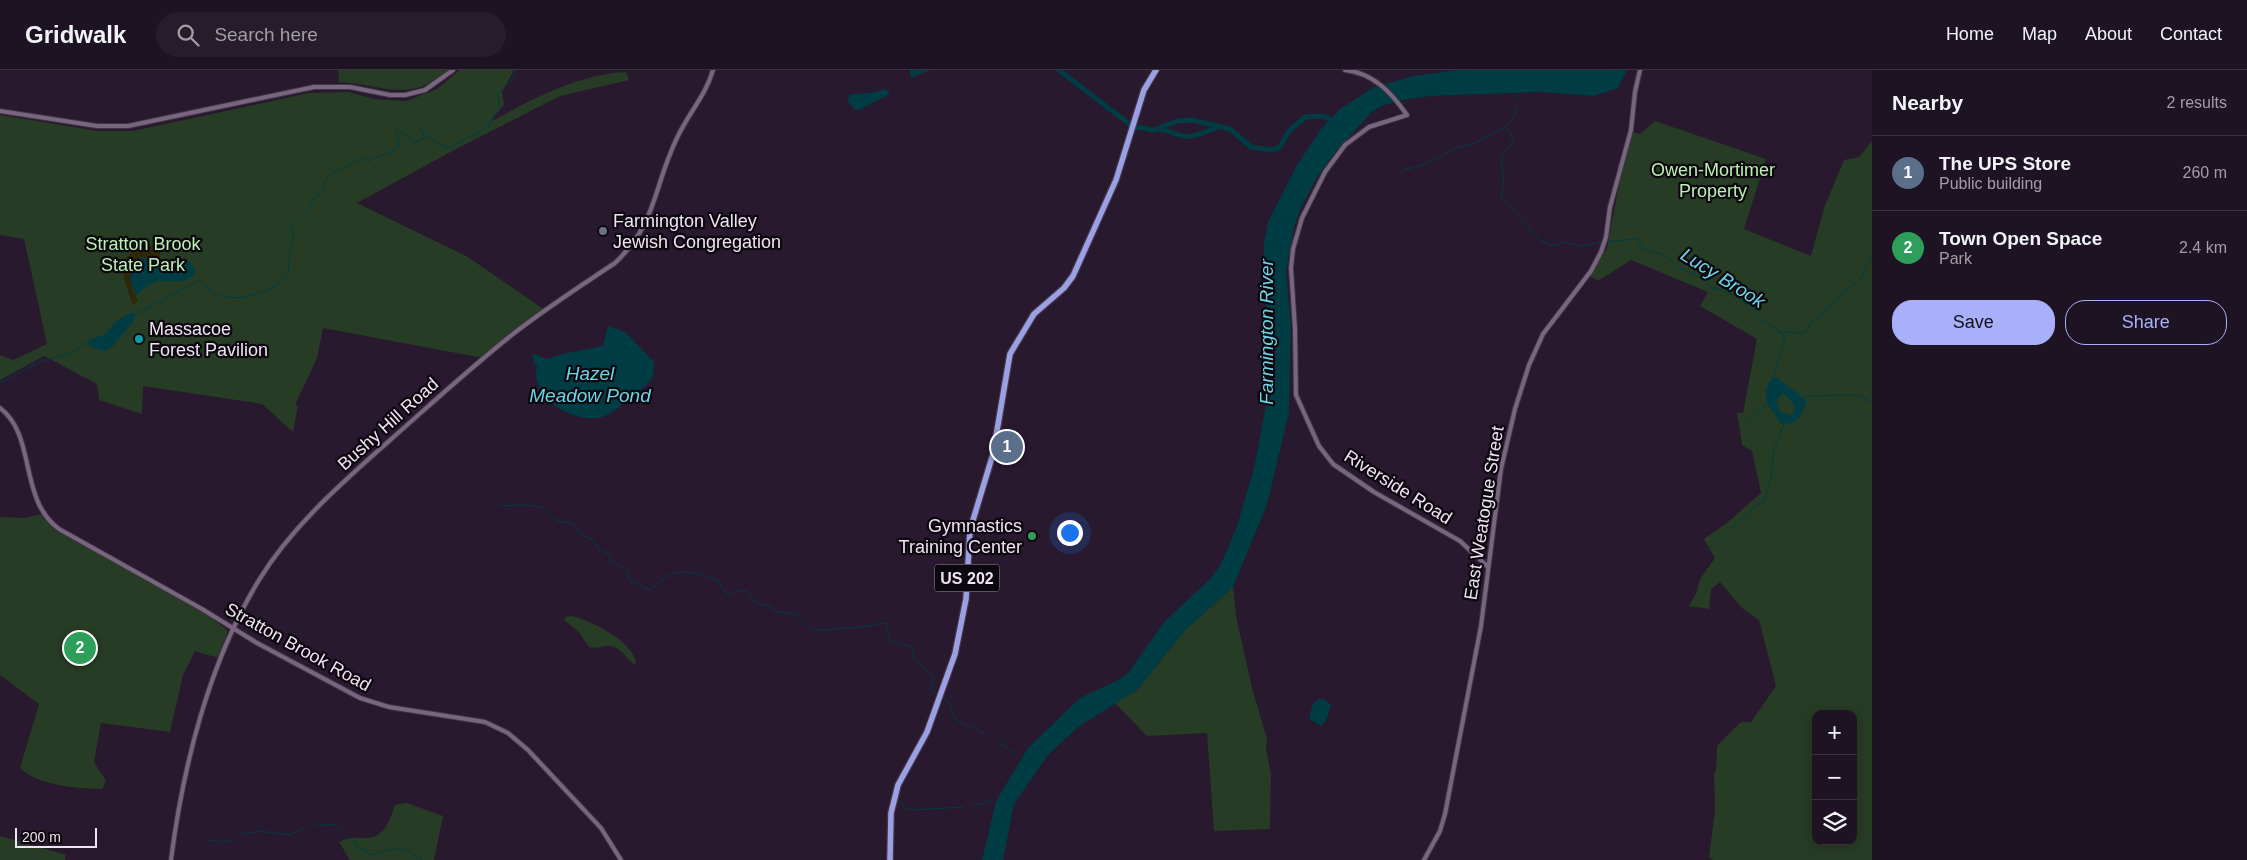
<!DOCTYPE html>
<meta charset="utf-8">
<style>
body{margin:0;font-family:Arial,sans-serif;background:#261c2a;color:#f1f3f6}
.controls{position:absolute;right:15px;bottom:15px;display:grid;overflow:hidden;border-radius:10px;box-shadow:0 2px 12px #0003}
.controls button{width:45px;height:45px;display:grid;place-items:center;padding:0;border:0;border-bottom:1px solid #3c3240;background:#1e1322;color:#f1f3f6;font:25px sans-serif}
.scale{position:absolute;left:15px;bottom:12px;width:82px;box-sizing:border-box;padding-left:5px;border:2px solid #efe4f3;border-top:0;font-size:14px;line-height:18px;white-space:nowrap;color:#efe4f3;-webkit-text-stroke:4px #0d0710;paint-order:stroke}
.you{position:absolute;left:1069px;top:462px;width:18px;height:18px;margin:-12px;border:4px solid #fff;border-radius:50%;background:#1a73e8;box-shadow:0 0 0 8px #1a73e833}
.badge{display:grid;place-items:center;width:32px;height:32px;border-radius:50%;background:#a8b0fc;color:#fff;font-size:16px;font-weight:700}
.pin{position:absolute;translate:-50% -50%;border:2px solid #fff;box-shadow:0 1px 5px #0006}
.list{margin:0;padding:0;list-style:none}
h2{display:flex;justify-content:space-between;align-items:center;height:65px;margin:0;padding:0 20px;font-size:21px}
h2 small{font-size:16px;font-weight:400;color:#a19ea5}
.list li{display:grid;grid-template-columns:32px 1fr auto;gap:15px;align-items:center;box-sizing:border-box;height:75px;padding:0 20px;border-top:1px solid #3c3240}
.list b{display:block;font-size:19px;white-space:nowrap}
.list p{margin:0;font-size:16px;white-space:nowrap;color:#a19ea5}
.list em{font-size:16px;font-style:normal;color:#a19ea5}
.actions{display:flex;gap:10px;padding:15px 20px}
.actions a{flex:1;padding:11px 0;border:1px solid #a8b0fc;border-radius:20px;text-align:center;font-size:18px;color:#a8b0fc}
.actions .main{background:#a8b0fc;color:#111}
.icon{flex:none;width:28px;height:28px;fill:none;stroke:currentColor;stroke-width:2;stroke-linecap:round;stroke-linejoin:round}
.map{position:relative;flex:none;width:1872px;height:790px;overflow:hidden}
header{display:flex;align-items:center;gap:30px;box-sizing:border-box;height:70px;padding:0 25px;background:#1e1322;border-bottom:1px solid #3c3240}
header strong{font-size:24px}
nav{display:flex;gap:28px;margin-inline-start:auto;font-size:18px}
.search{width:350px;height:45px;background:#261c2a;display:flex;align-items:center;gap:12px;box-sizing:border-box;padding:0 18px;border-radius:28px;color:#a19ea5;font-size:19px}
main{display:flex}
aside{flex:1;background:#1e1322}
.map>svg:first-child{display:block}
.green{fill:#273c24;fill-rule:evenodd}
.sand{fill:#2f2705}
.water{fill:#003c43;fill-rule:evenodd}
.lines{fill:none;stroke-linecap:round;stroke-linejoin:round}
.stream{stroke:#003c43;stroke-width:1}
.river{stroke:#003c43;stroke-width:5}
.secondary-casing{stroke:#423547;stroke-width:6}
.highway-casing{stroke:#423547;stroke-width:8}
.secondary{stroke:#78667f;stroke-width:4}
.highway{stroke:#9aa0e3;stroke-width:5.5}
.worship-dot{fill:#6b7280;stroke:#0d0710;stroke-width:2}
.culture-dot{fill:#0f9aa8;stroke:#0d0710;stroke-width:2}
.leisure-dot{fill:#2e9e5b;stroke:#0d0710;stroke-width:2}
.labels{text-anchor:middle;dominant-baseline:central;stroke-width:4.5;stroke-linejoin:round;paint-order:stroke}
.shield{fill:#0d0710;stroke:#aba2af;stroke-width:1}
.shield-label{font-size:16px;font-weight:bold;fill:#efe4f3}
.park-label{font-size:18px;fill:#bbf1b3;stroke:#0d0710}
.poi-label{font-size:18px;fill:#efe4f3;stroke:#0d0710;text-anchor:start}
.street-label{font-size:18px;fill:#efe4f3;stroke:#0d0710}
.water-label{font-size:19px;font-style:italic;fill:#6bd5e4;stroke:#0d0710}
</style>
<header>
<strong>Gridwalk</strong>
<div class="search"><svg class="icon" aria-label="search" viewBox="0 0 24 24"><circle cx="10" cy="10" r="6"/><path d="M15 15l6 6"/></svg>Search here</div>
<nav><a>Home</a><a>Map</a><a>About</a><a>Contact</a></nav>
</header>
<main>
<div class="map">
<svg width="1872" height="790" viewBox="0 0 1872 790">
<rect width="100%" height="100%" fill="#28192e"/>
<g class="green">
<path d="M 338,0 L 448,0 C 409,35 383,14 339,12 Z"/>
<path d="M 460,0 L 514,0 L 502,22 L 504,35 L 496,43 L 492,51 C 532,29 579,4 626,2 L 629,10 L 560,26 L 458,78 L 357,133 L 468,187 L 545,240 L 512,262 L 483,288 L 323,258 L 317,288 L 295,335 L 298,336 L 293,362 L 262,334 L 143,316 L 142,344 L 99,330 L 97,314 L 44,286 L 0,310 L 0,285 L 13,290 L 47,274 L 24,169 L 0,165 L 0,45 L 98,61 L 133,61 L 309,23 L 349,22 L 374,29 L 406,31 L 437,19 Z"/>
<path d="M 1655,51 L 1766,89 L 1744,159 L 1811,186 L 1824,138 L 1844,90 L 1859,87 L 1872,71 L 1872,790 L 1713,790 L 1709,787 L 1715,740 L 1714,704 L 1716,701 L 1717,676 L 1741,652 L 1751,652 L 1776,616 L 1759,550 L 1742,538 L 1720,512 L 1711,519 L 1709,539 L 1689,536 L 1697,521 L 1700,509 L 1715,488 L 1704,469 L 1728,452 L 1761,423 L 1752,381 L 1742,375 L 1737,342 L 1743,343 L 1757,269 L 1700,236 L 1708,222 L 1631,190 L 1598,211 L 1590,206 L 1607,178 L 1620,110 L 1633,62 L 1640,64 ZM 1816,644 L 1853,644 L 1853,771 L 1816,771 Z"/>
<path d="M 41,444 L 54,459 L 144,507 L 204,542 L 228,561 L 218,588 L 195,581 L 183,605 L 170,662 L 101,653 L 94,692 L 106,711 L 102,719 C 79,719 36,715 20,698 L 39,634 L 0,605 L 0,447 L 25,448 Z"/>
<polygon points="1233,517 1236,546 1252,618 1267,669 1266,678 1271,705 1270,759 1214,761 1207,663 1147,666 1115,633 1137,620 1185,560"/>
<path d="M 572,546 C 590,550 637,573 636,595 C 628,591 623,580 614,577 C 606,573 598,580 589,577 L 579,562 L 564,550 L 566,547 Z"/>
<path d="M 407,733 L 443,746 L 434,790 L 350,790 L 339,772 C 352,766 353,769 366,768 C 384,768 390,750 395,735 Z"/>
<polygon points="0,766 66,785 65,790 0,790"/>
</g>
<path class="sand" d="M 148,176 L 160,178 L 160,190 L 141,187 L 132,219 L 138,231 L 133,235 C 124,208 111,185 148,176 Z"/>
<g class="water">
<polygon points="910,0 930,0 911,8"/>
<polygon points="1458,0 1627,0 1618,18 1594,26 1541,22 1431,26 1404,30 1381,36 1373,41 1337,80 1318,106 1302,135 1294,157 1286,202 1291,255 1289,342 1267,435 1233,517 1185,560 1137,620 1078,657 1048,685 1014,734 1003,790 982,790 996,731 1028,678 1080,628 1118,610 1128,603 1165,551 1210,509 1221,494 1237,456 1254,398 1266,335 1270,275 1264,218 1264,173 1268,152 1297,95 1321,59 1340,39 1374,17 1414,6"/>
<polygon points="886,19 890,24 859,40 854,39 847,30 850,24 870,23"/>
<path d="M 141,187 C 147,188 155,190 161,190 C 173,189 194,185 195,202 C 188,216 172,210 159,211 C 150,212 143,219 136,225 L 130,210 L 131,194 Z"/>
<path d="M 133,242 L 135,249 L 113,276 L 105,281 L 91,277 L 88,273 L 89,270 L 106,264 C 113,252 120,248 133,242 Z"/>
<path d="M 608,256 L 625,262 L 654,292 C 655,313 648,313 634,325 C 625,332 613,343 602,347 C 574,355 529,327 537,296 L 533,291 L 533,284 L 547,289 L 567,283 L 603,276 Z"/>
<path d="M 1776,307 L 1806,330 C 1805,343 1796,357 1780,353 C 1771,335 1759,333 1770,310 ZM 1784,323 L 1794,334 L 1794,344 L 1791,345 L 1781,342 L 1777,334 L 1778,327 Z"/>
<polygon points="1319,629 1324,629 1331,635 1326,651 1321,656 1309,649 1313,633"/>
</g>
<g class="lines">
<g class="stream">
<polyline points="1517,30 1518,23"/>
<polyline points="1517,35 1513,49 1505,57 1511,64 1513,72 1501,87 1504,115 1501,127 1540,170 1554,176 1562,172 1583,176 1602,172"/>
<path d="M 1401,104 L 1405,99 C 1427,97 1439,86 1458,77 C 1462,76 1466,76 1470,75 C 1480,71 1494,63 1504,57"/>
<polyline points="1607,172 1637,169 1643,179 1664,185 1678,197 1705,209 1711,218 1723,220 1749,235 1764,251 1777,259 1785,268 1773,308"/>
<path d="M 134,245 L 199,211 C 206,214 210,222 218,225 C 238,233 278,222 289,202 L 288,191 L 294,163 L 291,157 L 311,135 L 314,128 L 323,123 C 324,100 335,104 351,94 C 355,92 358,90 362,88 L 369,91 L 397,79 L 400,76 L 396,62 L 405,63 L 414,73 L 425,68 L 420,58 L 436,73 L 448,78 L 490,56 L 491,49 L 500,40 L 498,23 L 513,8 L 516,0"/>
<polyline points="1779,262 1805,263 1814,249 1828,240 1839,226 1862,208 1864,199 1872,188"/>
<polyline points="0,313 42,291 71,283 84,274 90,273"/>
<polyline points="1804,326 1856,325 1872,332"/>
<polyline points="1746,353 1767,335"/>
<path d="M 500,436 C 510,435 535,434 543,438 C 547,441 550,446 554,449 C 565,455 575,449 579,464 L 592,469 L 599,479 L 608,484 L 612,492 L 627,499 L 629,510 L 650,520 C 672,501 675,499 703,505 C 709,507 711,510 718,510 L 726,523 L 730,525 L 735,521 L 746,521 L 757,533 L 770,536 L 776,542 L 796,544 C 800,548 805,556 810,558 C 820,562 856,557 868,556 C 875,555 880,552 887,554 L 890,571 L 912,577 L 914,589 L 934,607 L 930,618 L 937,624"/>
<polyline points="1707,481 1756,436 1764,431 1771,408 1774,380 1784,354"/>
<polyline points="944,628 950,634 955,649 986,664"/>
<polyline points="995,668 1017,686"/>
<polyline points="899,730 905,738 913,740 964,737"/>
<polyline points="971,735 986,733 990,730"/>
<polyline points="316,756 333,754 342,759"/>
<polyline points="242,764 260,761 289,765 304,758"/>
<polyline points="351,767 358,778 366,781 369,785 399,778 409,781 422,790"/>
<polyline points="208,770 225,772 234,770"/>
</g>
<g class="river">
<polyline points="1059,0 1128,53 1137,57 1153,60 1177,51 1193,50 1230,59 1251,77 1271,80 1279,78 1289,61 1305,47 1324,46 1336,52"/>
<path d="M 1161,60 C 1168,60 1172,63 1179,65 C 1191,70 1208,61 1219,56"/>
</g>
<g class="secondary-casing">
<g id="secondary">
<path d="M 1345,0 C 1373,3 1391,22 1407,45 L 1369,57 L 1345,75 L 1325,102 L 1302,148 L 1293,179 L 1291,198 L 1295,259 L 1296,325 L 1319,376 L 1333,394 L 1374,422 L 1460,471 L 1488,497"/>
<polyline points="0,41 97,56 128,56 314,17 350,17 390,25 405,25 425,20 453,0"/>
<path d="M 0,338 C 37,366 18,429 59,459 L 202,539 L 257,573 L 360,628 L 389,637 L 485,652 L 508,663 L 528,680 L 601,758 L 621,790"/>
<path d="M 171,790 C 183,696 209,592 259,510 C 292,456 342,413 389,371 C 430,335 470,298 513,264 C 545,239 580,216 615,193 C 658,152 653,117 677,68 C 688,44 706,25 713,0"/>
<polyline points="1424,790 1440,761 1445,744 1481,556 1501,399 1515,339 1529,295 1543,264 1591,201 1601,182 1606,167 1610,137 1631,60 1635,22 1640,0"/>
</g>
</g>
<g class="highway-casing">
<polyline id="highway" points="890,790 891,743 898,715 927,662 955,584 966,529 970,460 993,384 1010,284 1034,244 1064,218 1073,206 1116,110 1144,20 1156,0"/>
</g>
<use href="#secondary" class="secondary"/>
<use href="#highway" class="highway"/>
</g>
<circle class="worship-dot" cx="603" cy="161" r="5"/>
<circle class="culture-dot" cx="139" cy="269" r="5"/>
<circle class="leisure-dot" cx="1032" cy="466" r="5"/>
<g class="labels">
<rect class="shield" x="934.5" y="494.5" width="65" height="27" rx="4"/>
<g class="shield-label">
<text x="967" y="508">US 202</text>
</g>
<g class="park-label">
<text x="1713" y="100">Owen-Mortimer<tspan x="1713" dy="21">Property</tspan></text>
<text x="143" y="174">Stratton Brook<tspan x="143" dy="21">State Park</tspan></text>
</g>
<g class="poi-label">
<text x="613" y="151">Farmington Valley<tspan x="613" dy="21">Jewish Congregation</tspan></text>
<text x="149" y="259">Massacoe<tspan x="149" dy="21">Forest Pavilion</tspan></text>
<text x="1022" y="456" text-anchor="end">Gymnastics<tspan x="1022" dy="21">Training Center</tspan></text>
</g>
<g class="street-label">
<text transform="translate(388 354) rotate(-42)">Bushy Hill Road</text>
<text transform="translate(1398 417) rotate(32)">Riverside Road</text>
<text transform="translate(1484 443) rotate(-81)">East Weatogue Street</text>
<text transform="translate(298 577) rotate(29)">Stratton Brook Road</text>
</g>
<g class="water-label">
<text transform="translate(1723 208) rotate(32)">Lucy Brook</text>
<text transform="translate(1266 262) rotate(-90)">Farmington River</text>
<text x="590" y="303">Hazel<tspan x="590" dy="22">Meadow Pond</tspan></text>
</g>
</g>
</svg>
<div class="controls">
<button>+</button>
<button>−</button>
<button><svg class="icon" aria-label="layers" viewBox="0 0 24 24"><path d="M12 4l9 5-9 5-9-5zM3 14l9 5 9-5"/></svg></button>
</div>
<div class="scale">200 m</div>
<div class="you"></div>
<div class="pin badge" style="left:1007px;top:377px;background:#5c6f8a">1</div>
<div class="pin badge" style="left:80px;top:578px;background:#2e9e5b">2</div>
</div>
<aside>
<h2>Nearby<small>2 results</small></h2>
<ul class="list">
<li><span class="badge" style="background:#5c6f8a">1</span><div><b>The UPS Store</b><p>Public building</p></div><em>260 m</em></li>
<li><span class="badge" style="background:#2e9e5b">2</span><div><b>Town Open Space</b><p>Park</p></div><em>2.4 km</em></li>
</ul>
<div class="actions"><a class="main">Save</a><a>Share</a></div>
</aside>
</main>
